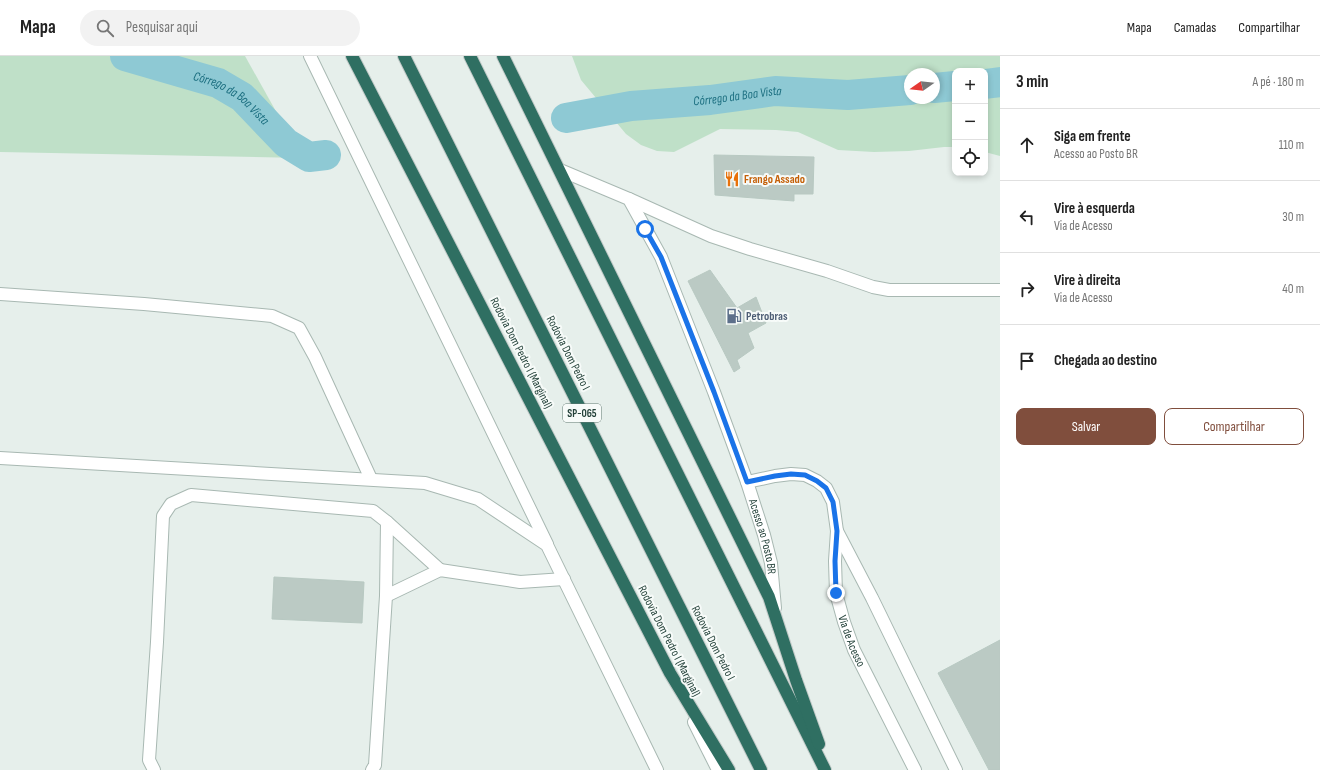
<!DOCTYPE html>
<html lang="pt">
<meta charset="utf-8">
<style>
body{margin:0;font-family:"Sofia Sans Condensed",sans-serif;background:#f2f2f2;color:#222}
.controls{position:absolute;right:12px;top:12px;display:grid;overflow:hidden;border-radius:8px;box-shadow:0 2px 6px #0003}
.controls button{width:36px;height:36px;display:grid;place-items:center;padding:0;border:0;border-bottom:1px solid #e0e0e0;background:#fff;color:#222;font:20px sans-serif}
.compass{position:absolute;left:904px;top:12px;width:36px;height:36px;border-radius:50%;background:#fff;box-shadow:0 2px 6px #0003;rotate:256deg}
.stop{position:absolute;width:12px;height:12px;margin:-9px;border:3px solid #1a73e8;border-radius:50%;background:#fff}
.stop.end{background:#1a73e8;border-color:#fff;box-shadow:0 1px 4px #0008}
.list{margin:0;padding:0;list-style:none}
h2{display:flex;justify-content:space-between;align-items:center;height:52px;margin:0;padding:0 16px;font-size:17px}
h2 small{font-size:13px;font-weight:400;color:#767676}
.list li{display:grid;grid-template-columns:26px 1fr auto;gap:12px;align-items:center;box-sizing:border-box;height:72px;padding:0 16px;border-top:1px solid #e0e0e0}
.list b{display:block;font-size:15px;white-space:nowrap}
.list p{margin:0;font-size:13px;white-space:nowrap;color:#767676}
.list em{font-size:13px;font-style:normal;color:#767676}
.actions{display:flex;gap:8px;padding:12px 16px}
.actions a{flex:1;padding:9px 0;border:1px solid #804e3d;border-radius:8px;text-align:center;font-size:14px;color:#804e3d}
.actions .main{background:#804e3d;color:#fff}
.icon{flex:none;width:22px;height:22px;fill:none;stroke:currentColor;stroke-width:2;stroke-linecap:round;stroke-linejoin:round}
.map{position:relative;flex:none;width:1000px;height:714px;overflow:hidden}
header{display:flex;align-items:center;gap:24px;box-sizing:border-box;height:56px;padding:0 20px;background:#fff;border-bottom:1px solid #e0e0e0}
header strong{font-size:19px}
nav{display:flex;gap:22px;margin-inline-start:auto;font-size:14px}
.search{width:280px;height:36px;background:#f2f2f2;display:flex;align-items:center;gap:10px;box-sizing:border-box;padding:0 14px;border-radius:22px;color:#767676;font-size:15px}
main{display:flex}
aside{flex:1;background:#fff}
.map>svg:first-child{display:block}
.green{fill:#bfe0c8;fill-rule:evenodd}
.lines{fill:none;stroke-linecap:round;stroke-linejoin:round}
.river{stroke:#8ec9d4;stroke-width:30}
.building{fill:#bbcac4;stroke:#b8c9c2}
.minor-casing{stroke:#a8b8b2;stroke-width:14}
.highway-casing{stroke:#c2cac8;stroke-width:14}
.minor{stroke:#fff;stroke-width:12}
.highway{stroke:#2f6f62;stroke-width:12}
.route{stroke:#1a73e8;stroke-width:5}
.labels{text-anchor:middle;dominant-baseline:central;stroke-width:4;stroke-linejoin:round;paint-order:stroke}
.shield{fill:#f7fbf9;stroke:#637a73;stroke-width:1}
.shield-label{font-size:11px;font-weight:bold;fill:#24423a}
.food-label{font-size:12px;font-weight:bold;fill:#c56008;stroke:#f7fbf9;text-anchor:start}
.service-label{font-size:12px;font-weight:bold;fill:#4e5e75;stroke:#f7fbf9;text-anchor:start}
.street-label{font-size:12px;fill:#24423a;stroke:#f7fbf9}
.water-label{font-size:13px;font-style:italic;fill:#1c6f80;stroke:#f7fbf9}
</style>
<header>
<strong>Mapa</strong>
<div class="search"><svg class="icon" aria-label="search" viewBox="0 0 24 24"><circle cx="10" cy="10" r="6"/><path d="M15 15l6 6"/></svg>Pesquisar aqui</div>
<nav><a>Mapa</a><a>Camadas</a><a>Compartilhar</a></nav>
</header>
<main>
<div class="map">
<svg width="1000" height="714" viewBox="0 0 1000 714">
<rect width="100%" height="100%" fill="#e6efeb"/>
<g class="green">
<polygon points="0,0 245,0 302,102 0,96"/>
<path d="M 572,0 L 1000,0 L 1000,100 L 985,96 L 985,15 L 955,15 L 955,91 L 944,91 L 909,95 L 874,96 L 838,94 L 798,76 L 776,74 L 720,73 L 674,96 L 657,95 L 641,89 L 626,78 L 581,24 ZM 910,18 L 934,18 L 934,42 L 910,42 Z"/>
</g>
<g class="lines">
<g class="river">
<path id="s1" d="M 125,0 L 218,27 L 242,41 L 286,87 L 309,101 L 326,99"/>
<polyline points="985,28 1000,26"/>
<polyline points="934,32 955,30"/>
<path id="s2" d="M 566,62 L 631,50 L 710,44 L 775,35 L 848,39 L 910,34"/>
</g>
</g>
<g class="building">
<polygon points="714,99 814,101 813,138 794,138 794,145 715,139"/>
<polygon points="710,214 737,252 756,241 766,267 748,277 754,292 737,304 740,312 734,316 688,225"/>
<polygon points="274,521 364,526 362,567 272,563"/>
<polygon points="1000,584 1000,714 989,714 938,617"/>
</g>
<g class="lines">
<g class="minor-casing">
<g id="minor">
<polyline points="310,0 547,488"/>
<path id="s3" d="M 560,114 L 629,143 L 661,201 L 714,336 L 747,426 L 764,479 L 771,507 L 775,552"/>
<polyline points="629,143 711,180 750,193 827,215 873,231 889,234 1000,234"/>
<polyline points="0,238 144,248 272,260 299,272 315,301 371,423"/>
<polyline points="0,402 425,427 478,443 547,489 657,714"/>
<path id="s4" d="M 747,426 L 775,420 L 791,418 L 805,419 L 817,425 L 826,432 L 833,446 L 837,475 L 835,505 L 836,537 L 844,566 L 854,594 L 915,714"/>
<polyline points="387,466 440,514"/>
<polyline points="837,475 872,542 956,714"/>
<polyline points="386,540 440,514 520,526 564,523"/>
<polyline points="694,666 718,714"/>
<polyline points="154,714 149,704 157,586 163,460 171,448 191,439 373,455 387,466 386,540 375,709 372,714"/>
</g>
</g>
<g class="highway-casing">
<g id="highway">
<polyline points="352,0 670,617 729,714"/>
<polyline points="404,0 761,714"/>
<polyline points="470,0 825,714"/>
<polyline points="503,0 769,541 796,624 819,688"/>
</g>
</g>
<use href="#minor" class="minor"/>
<use href="#highway" class="highway"/>
</g>
<g class="lines">
<polyline class="route" points="645,173 661,201 714,336 747,426 775,420 791,418 805,419 817,425 826,432 833,446 837,475 835,505 836,537"/>
</g>
<defs>
<g id="restaurant-bare" transform="scale(1.2)"><path d="M-5-6h1v4h1v-4h1v4h1v-4h1v5L-1.5 .5V6h-2V.5L-5-1ZM5-6V6H3V1.5H1.5Q1.5-4 5-6Z" fill="#e8710a" stroke="#f7fbf9" stroke-width="2.5" paint-order="stroke"/></g>
<g id="fuel-bare" transform="scale(1.2)"><path d="M-5.5-6h7V0h2V4h1.3V-2.5L3-4.5l.8-.8L6-3V5H2.5V1h-1V6h-7ZM-4.2-4.7v3.2H.2V-4.7Z" fill="#5c6f8a" stroke="#f7fbf9" stroke-width="2.5" paint-order="stroke"/></g>
</defs>
<g fill-rule="evenodd">
<use href="#restaurant-bare" x="732" y="123"/>
<use href="#fuel-bare" x="734" y="260"/>
</g>
<g class="labels">
<rect class="shield" x="563" y="348" width="38" height="18" rx="3"/>
<g class="shield-label">
<text x="582" y="357">SP-065</text>
</g>
<g class="food-label">
<text x="744" y="123">Frango Assado</text>
</g>
<g class="service-label">
<text x="746" y="260">Petrobras</text>
</g>
<g class="street-label">
<text transform="translate(521 297) rotate(63)">Rodovia Dom Pedro I (Marginal)</text>
<text transform="translate(568 297) rotate(63)">Rodovia Dom Pedro I</text>
<text stroke="none"><textPath href="#s3" startOffset="439">Acesso ao Posto BR</textPath></text>
<text stroke="none"><textPath href="#s4" startOffset="241">Via de Acesso</textPath></text>
<text transform="translate(669 585) rotate(63)">Rodovia Dom Pedro I (Marginal)</text>
<text transform="translate(713 587) rotate(63)">Rodovia Dom Pedro I</text>
</g>
<g class="water-label">
<text stroke="none"><textPath href="#s2" startOffset="173">Córrego da Boa Vista</textPath></text>
<text stroke="none"><textPath href="#s1" startOffset="116">Córrego da Boa Vista</textPath></text>
</g>
</g>
</svg>
<div class="controls">
<button>+</button>
<button>−</button>
<button><svg class="icon" aria-label="locate" viewBox="0 0 24 24"><circle cx="12" cy="12" r="6"/><path d="M12 2v4M12 18v4M2 12h4M18 12h4"/></svg></button>
</div>
<svg class="compass" viewBox="-18 -18 36 36"><path d="M0-13l5 13h-10z" fill="#e53935"/><path d="M0 13l5-13h-10z" fill="#767676"/></svg>
<div class="stop" style="left:645px;top:173px"></div>
<div class="stop end" style="left:836px;top:537px"></div>
</div>
<aside>
<h2>3 min<small>A pé · 180 m</small></h2>
<ul class="list">
<li><svg class="icon" aria-label="ahead" viewBox="0 0 24 24"><path d="M12 20V5M6 11l6-6 6 6"/></svg><div><b>Siga em frente</b><p>Acesso ao Posto BR</p></div><em>110 m</em></li>
<li><svg class="icon" aria-label="left" viewBox="0 0 24 24"><path d="M17 20v-9H6M10 6l-5 5 5 5"/></svg><div><b>Vire à esquerda</b><p>Via de Acesso</p></div><em>30 m</em></li>
<li><svg class="icon" aria-label="right" viewBox="0 0 24 24"><path d="M7 20v-9h11M14 6l5 5-5 5"/></svg><div><b>Vire à direita</b><p>Via de Acesso</p></div><em>40 m</em></li>
<li><svg class="icon" aria-label="arrive" viewBox="0 0 24 24"><path d="M6 21V4h12l-3 4 3 4H6"/></svg><div><b>Chegada ao destino</b></div></li>
</ul>
<div class="actions"><a class="main">Salvar</a><a>Compartilhar</a></div>
</aside>
</main>
